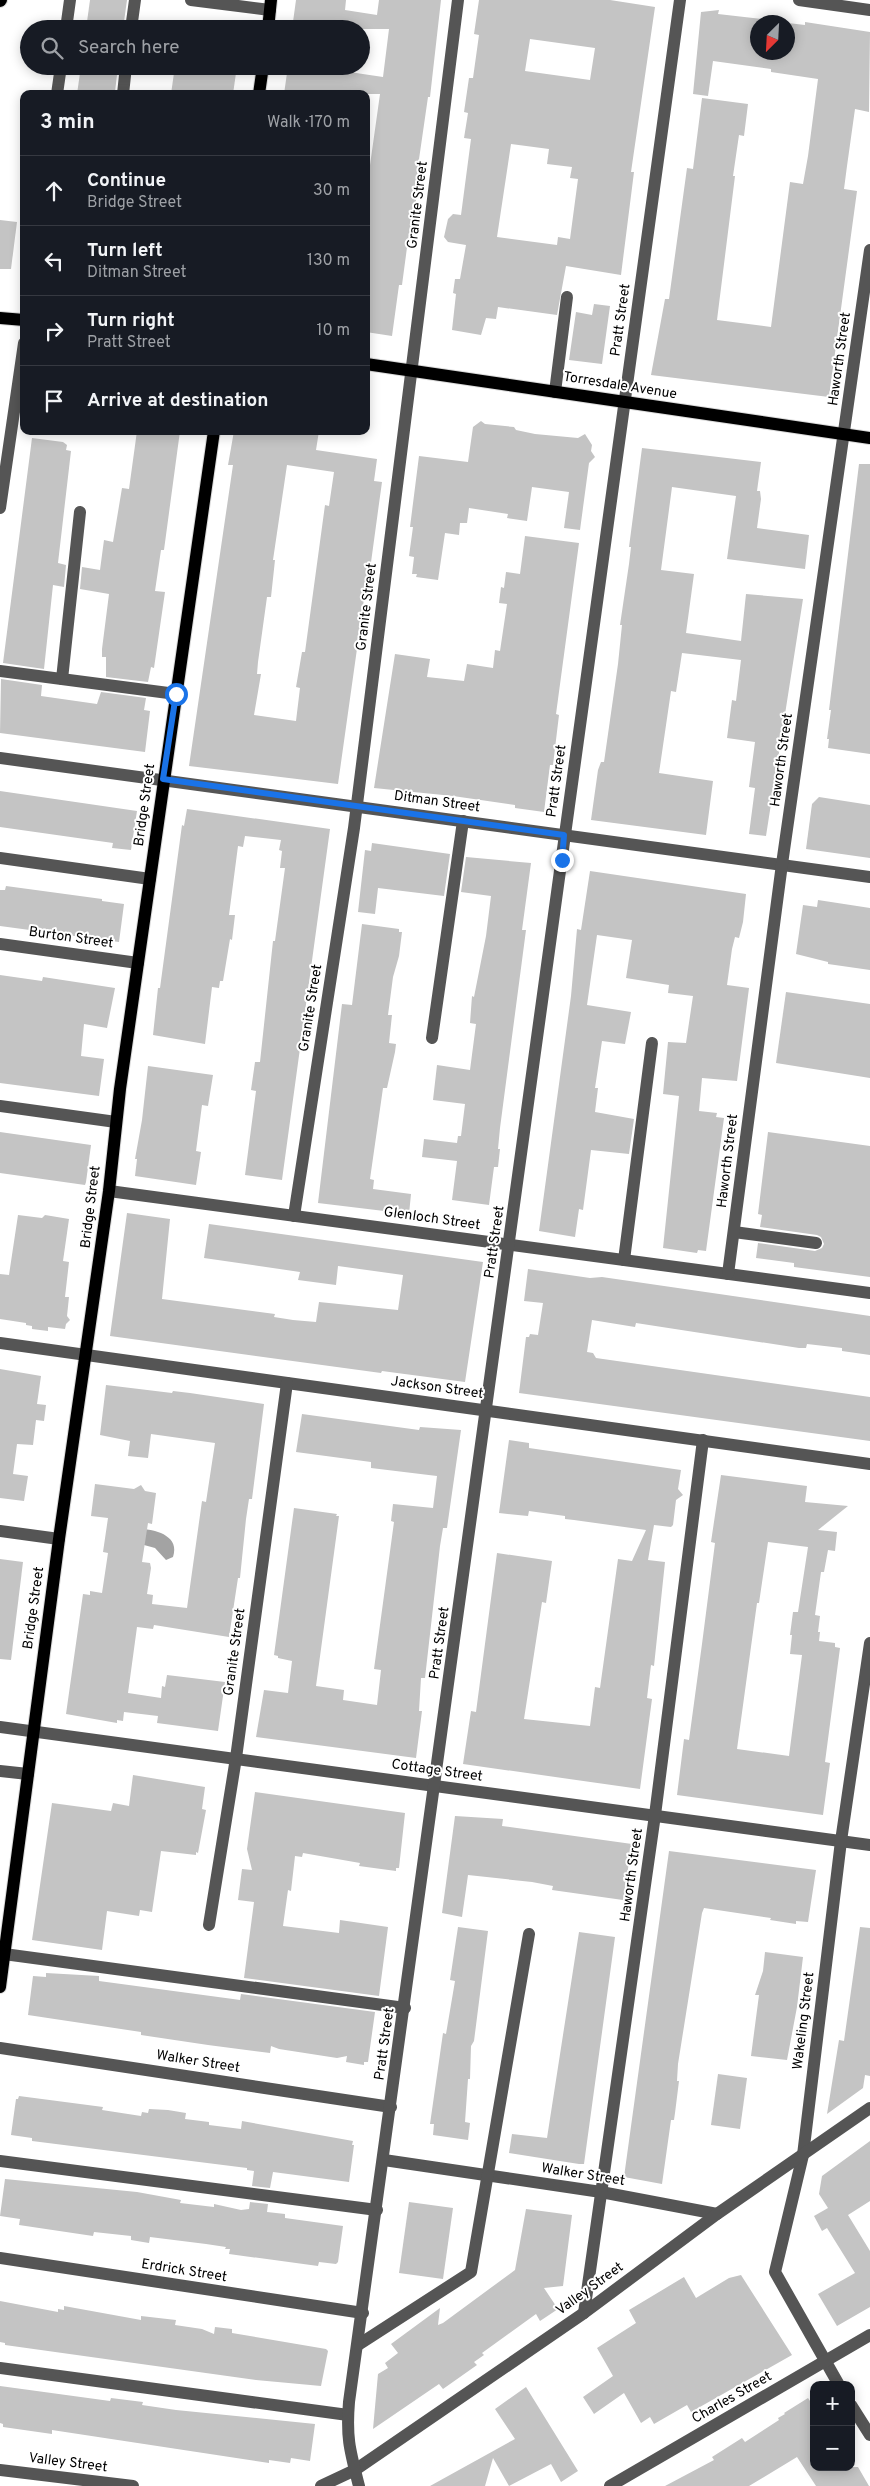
<!DOCTYPE html>
<meta charset="utf-8">
<style>
body{margin:0;font-family:Overpass,sans-serif;background:#20242c;color:#f1f3f6}
.controls{position:absolute;right:15px;bottom:15px;display:grid;overflow:hidden;border-radius:10px;box-shadow:0 2px 12px #0003}
.controls button{width:45px;height:45px;display:grid;place-items:center;padding:0;border:0;border-bottom:1px solid #363941;background:#171b24;color:#f1f3f6;font:25px sans-serif}
.compass{position:absolute;left:750px;top:15px;width:45px;height:45px;border-radius:50%;background:#171b24;box-shadow:0 2px 12px #0003;rotate:204deg}
.stop{position:absolute;width:15px;height:15px;margin:-11px;border:4px solid #1a73e8;border-radius:50%;background:#fff}
.stop.end{background:#1a73e8;border-color:#fff;box-shadow:0 1px 5px #0008}
.list{margin:0;padding:0;list-style:none}
h2{display:flex;justify-content:space-between;align-items:center;height:65px;margin:0;padding:0 20px;font-size:21px}
h2 small{font-size:16px;font-weight:400;color:#9ea1a6}
.list li{display:grid;grid-template-columns:32px 1fr auto;gap:15px;align-items:center;box-sizing:border-box;height:70px;padding:0 20px;border-top:1px solid #363941}
.list b{display:block;font-size:19px;white-space:nowrap}
.list p{margin:0;font-size:16px;white-space:nowrap;color:#9ea1a6}
.list em{font-size:16px;font-style:normal;color:#9ea1a6}
.icon{flex:none;width:28px;height:28px;fill:none;stroke:currentColor;stroke-width:2;stroke-linecap:round;stroke-linejoin:round}
.map{position:relative;flex:none;width:870px;height:2486px;overflow:hidden}
.search{position:absolute;background:#171b24;box-shadow:0 2px 12px #0003;left:20px;top:20px;width:350px;height:55px;display:flex;align-items:center;gap:12px;box-sizing:border-box;padding:0 18px;border-radius:28px;color:#9ea1a6;font-size:19px}
.panel{position:absolute;background:#171b24;box-shadow:0 2px 12px #0003;left:20px;top:90px;width:350px;height:345px;border-radius:10px}
.map>svg:first-child{display:block}
.water{fill:#a3a3a3}
.building{fill:#c4c4c4;fill-rule:evenodd}
.lines{fill:none;stroke-linecap:round;stroke-linejoin:round}
.major-casing{stroke:#dbdbdb;stroke-width:14}
.minor{stroke:#555;stroke-width:12}
.major{stroke:#000;stroke-width:12}
.route{stroke:#1a73e8;stroke-width:6}
.labels{text-anchor:middle;dominant-baseline:central;stroke-width:4;stroke-linejoin:round;paint-order:stroke}
.street-label{font-size:14px;fill:#000;stroke:#fff}
</style>
<div class="map">
<svg width="870" height="2486" viewBox="0 0 870 2486">
<rect width="100%" height="100%" fill="#fff"/>
<path class="water" d="M 143,1529 C 158,1530 180,1537 173,1557 L 166,1560 L 155,1548 L 144,1545 Z"/>
<g class="building">
<polygon points="90,0 127,0 123,29 86,29"/>
<polygon points="296,0 346,0 345,10 377,15 379,0 441,0 430,97 428,97 417,173 420,174 410,240 408,240 402,285 399,285 392,336 366,332 366,165 370,165 380,94 284,94 288,66 337,66 336,70 383,77 389,29 292,29"/>
<path d="M 479,0 L 610,0 L 655,7 L 631,172 L 634,172 L 621,275 L 566,266 L 557,315 L 498,307 L 496,319 L 486,318 L 481,335 L 452,330 L 456,294 L 453,293 L 455,279 L 460,279 L 466,245 L 448,242 L 444,237 L 448,219 L 453,214 L 461,215 L 471,139 L 464,138 L 468,113 L 464,112 L 469,78 L 473,78 L 479,35 L 474,34 ZM 530,39 L 595,48 L 590,80 L 525,71 ZM 511,144 L 549,149 L 547,164 L 572,167 L 570,178 L 578,179 L 570,239 L 558,237 L 557,245 L 497,237 Z"/>
<polygon points="719,10 718,14 787,22 758,22 758,52 788,52 788,23 805,25 805,22 870,32 869,112 855,109 847,166 844,189 857,191 829,397 651,375 665,299 669,299 687,168 693,169 702,98 748,104 744,136 739,135 733,176 735,176 717,320 771,327 790,182 803,184 808,156 818,79 771,72 771,69 713,61 708,96 693,94 701,12"/>
<polygon points="81,66 118,66 115,92 77,94"/>
<polygon points="175,66 237,66 233,94 171,94"/>
<polygon points="0,220 17,222 11,269 0,269"/>
<polygon points="594,304 610,306 602,364 569,360 576,312 592,315"/>
<polygon points="481,421 485,424 514,427 516,430 535,434 578,438 585,434 592,445 591,451 595,457 589,463 580,530 564,528 569,492 532,487 527,521 507,518 508,514 469,508 467,523 460,523 459,535 445,533 438,580 416,577 417,574 412,574 414,557 409,556 413,527 410,527 419,456 468,462 473,427"/>
<polygon points="137,431 180,431 164,550 161,550 155,591 165,592 154,668 151,667 148,682 106,677 106,657 102,657 102,649 109,594 80,589 82,567 100,570 104,540 113,542 122,488 129,489"/>
<path d="M 234,431 L 319,431 L 316,450 L 377,459 L 374,481 L 382,482 L 378,511 L 366,599 L 364,599 L 338,784 L 189,766 L 233,465 L 228,465 ZM 287,465 L 334,472 L 329,506 L 325,505 L 305,652 L 302,652 L 296,687 L 300,688 L 296,721 L 254,715 L 261,674 L 257,674 L 258,662 L 267,597 L 271,597 L 275,560 L 273,560 Z"/>
<polygon points="32,438 63,442 67,445 66,450 71,451 58,563 66,565 64,587 53,585 44,669 3,663"/>
<polygon points="642,448 761,462 757,491 760,491 761,499 757,528 809,535 805,569 727,559 736,496 672,487 661,570 694,574 686,633 741,641 746,594 803,599 766,836 749,834 755,788 749,787 755,742 727,738 732,700 736,701 741,660 682,653 676,692 671,691 659,773 713,781 706,835 591,820 598,770 601,762 604,762 618,664 622,625 620,625 629,564 631,547 629,547"/>
<polygon points="859,464 870,464 870,754 828,748 829,739 827,739 831,710 829,710"/>
<polygon points="525,536 579,543 556,714 559,715 553,765 550,765 544,812 515,808 515,805 453,796 374,788 395,654 430,659 427,677 464,681 467,664 493,668 495,650 500,651 507,604 499,603 501,587 504,588 506,572 520,574"/>
<polygon points="1,679 42,685 41,696 97,704 101,692 146,698 144,710 150,711 145,752 0,733"/>
<polygon points="0,791 137,811 131,850 112,848 113,843 0,827"/>
<polygon points="819,797 870,805 870,858 806,849 812,804"/>
<polygon points="187,809 330,829 282,1180 245,1175 256,1091 251,1090 255,1062 260,1062 273,941 275,941 285,868 280,868 282,851 279,850 281,840 245,836 243,847 238,846 229,915 235,915 232,940 230,939 223,981 220,981 219,988 212,987 205,1044 153,1035 158,988 160,988 182,825 184,826"/>
<polygon points="372,843 450,854 444,896 378,888 375,914 358,912 365,850 371,851"/>
<polygon points="466,857 531,863 522,930 526,930 500,1128 498,1149 500,1149 498,1167 494,1167 489,1205 452,1200 457,1161 422,1157 424,1139 457,1143 458,1136 461,1136 465,1104 433,1100 437,1065 470,1070 476,1024 470,1023 472,996 474,997 486,936 491,896 461,892"/>
<polygon points="590,871 746,894 743,922 739,938 735,937 732,949 727,985 749,988 737,1081 702,1078 699,1111 717,1113 716,1117 724,1118 706,1251 698,1250 697,1253 663,1248 679,1096 663,1094 668,1042 686,1043 693,996 668,993 669,985 626,978 632,940 597,935 587,1005 631,1012 625,1044 602,1041 595,1088 598,1088 595,1112 634,1119 629,1154 591,1150 583,1210 579,1209 575,1237 539,1231 571,996 577,929 581,930"/>
<polygon points="6,886 102,899 102,901 124,904 119,942 0,926 0,890 5,890"/>
<polygon points="818,900 870,908 870,970 828,964 828,962 796,954 803,905 817,907"/>
<polygon points="362,924 399,929 399,932 402,932 399,956 393,977 388,1015 392,1015 389,1043 396,1044 395,1052 387,1088 383,1088 370,1179 374,1180 373,1189 411,1194 409,1214 318,1203 342,1004 352,1005"/>
<polygon points="0,975 42,981 43,977 115,988 107,1028 84,1024 81,1056 104,1059 99,1096 0,1083"/>
<polygon points="786,992 870,1004 870,1078 776,1063"/>
<polygon points="148,1066 213,1075 208,1106 202,1105 196,1151 201,1152 196,1185 135,1176 137,1159 135,1159 142,1120"/>
<polygon points="0,1132 91,1145 86,1182 85,1185 0,1173"/>
<polygon points="768,1132 870,1146 870,1277 794,1267 794,1263 756,1258 758,1243 815,1251 822,1248 824,1244 821,1237 817,1235 760,1227 762,1215 758,1214"/>
<polygon points="127,1213 170,1219 162,1299 275,1314 274,1317 293,1320 316,1322 319,1302 398,1310 403,1275 338,1266 336,1285 298,1280 300,1272 204,1258 209,1224 483,1262 465,1382 382,1371 381,1373 110,1336"/>
<polygon points="18,1215 42,1218 45,1215 69,1219 63,1261 69,1262 65,1297 69,1297 67,1316 70,1320 66,1324 65,1329 48,1327 48,1331 32,1329 32,1326 26,1325 26,1323 0,1319 0,1274 9,1275"/>
<polygon points="528,1269 590,1278 602,1277 870,1316 870,1355 842,1351 842,1348 807,1344 806,1348 799,1348 636,1323 635,1327 592,1320 587,1352 593,1353 596,1358 870,1397 870,1441 519,1393 526,1337 529,1337 530,1334 538,1335 543,1303 524,1301"/>
<polygon points="0,1369 41,1376 37,1404 46,1405 44,1421 36,1420 33,1445 17,1444 13,1474 28,1476 24,1501 0,1498"/>
<polygon points="106,1385 172,1393 173,1391 190,1393 264,1404 252,1499 249,1499 246,1519 240,1578 238,1578 229,1637 154,1625 153,1629 137,1627 128,1693 161,1698 162,1686 165,1687 167,1675 225,1682 218,1731 157,1723 158,1716 124,1712 123,1721 117,1720 117,1723 66,1714 83,1594 90,1595 90,1591 102,1593 108,1553 103,1552 108,1518 91,1516 95,1484 134,1489 141,1485 145,1491 156,1493 152,1524 148,1523 142,1562 150,1563 151,1568 147,1594 153,1595 152,1604 187,1608 202,1501 206,1502 215,1443 151,1434 148,1458 128,1456 130,1441 100,1435"/>
<polygon points="302,1414 419,1430 420,1427 461,1430 447,1528 443,1528 440,1546 425,1678 421,1678 419,1711 422,1711 416,1758 256,1737 264,1690 288,1693 292,1661 278,1658 278,1656 274,1655 294,1508 337,1514 336,1516 339,1516 316,1686 344,1690 343,1700 377,1705 381,1670 374,1669 394,1522 391,1521 393,1504 433,1508 437,1476 371,1468 371,1462 296,1452"/>
<polygon points="509,1440 529,1443 529,1448 681,1470 678,1489 683,1495 676,1500 673,1525 671,1527 654,1525 648,1560 665,1562 654,1666 651,1665 647,1698 652,1699 640,1789 463,1764 471,1711 476,1712 497,1553 552,1561 546,1603 542,1602 524,1719 590,1726 595,1687 600,1688 618,1559 632,1561 646,1530 574,1520 565,1519 565,1516 529,1511 528,1516 499,1513"/>
<path d="M 721,1475 L 807,1486 L 805,1502 L 848,1506 L 818,1530 L 837,1532 L 835,1551 L 828,1550 L 824,1572 L 821,1572 L 815,1615 L 820,1616 L 818,1632 L 820,1632 L 819,1641 L 835,1643 L 835,1647 L 840,1648 L 825,1762 L 830,1763 L 823,1815 L 677,1795 L 684,1739 L 689,1740 L 702,1644 L 715,1543 L 711,1542 ZM 768,1542 L 808,1547 L 798,1612 L 793,1612 L 790,1635 L 792,1635 L 790,1654 L 802,1655 L 789,1756 L 737,1749 L 757,1603 L 759,1603 Z"/>
<polygon points="0,1559 23,1562 11,1660 0,1659"/>
<polygon points="133,1775 205,1787 202,1809 206,1810 198,1853 196,1852 196,1855 161,1851 152,1912 140,1910 139,1916 107,1911 102,1950 32,1940 52,1803 111,1811 113,1803 129,1806"/>
<polygon points="255,1792 405,1813 399,1868 396,1868 396,1871 359,1866 360,1863 303,1853 302,1857 295,1856 291,1891 288,1890 283,1926 339,1933 340,1920 388,1927 379,1996 244,1978 254,1902 238,1900 242,1869 252,1870 247,1849"/>
<polygon points="455,1816 503,1819 502,1826 632,1844 623,1900 552,1890 553,1886 532,1882 468,1875 462,1917 442,1913"/>
<polygon points="669,1851 816,1870 808,1922 796,1921 796,1924 770,1920 771,1918 704,1908 702,1913 678,2064 677,2081 679,2081 675,2113 674,2120 671,2120 662,2184 624,2177"/>
<polygon points="458,1927 488,1931 474,2041 471,2046 470,2079 468,2079 465,2122 470,2123 468,2140 433,2135 434,2124 430,2124 443,2033 446,2034 455,1981 450,1980"/>
<polygon points="860,1927 870,1928 870,2076 865,2075 863,2088 827,2114 839,2040 844,2041"/>
<polygon points="579,1932 615,1937 584,2164 579,2164 509,2153 512,2134 547,2138"/>
<polygon points="765,1952 803,1957 797,2007 787,2060 751,2056 759,1995 755,1995 763,1971"/>
<polygon points="46,1973 99,1976 99,1981 233,1999 240,2000 241,1994 375,2012 368,2062 364,2062 364,2065 346,2062 347,2056 337,2058 279,2049 271,2046 270,2053 208,2045 141,2035 141,2032 28,2015 33,1976 46,1977"/>
<polygon points="718,2074 747,2078 740,2129 711,2125"/>
<polygon points="19,2096 103,2107 102,2110 141,2116 142,2112 148,2113 149,2109 168,2110 186,2113 185,2119 209,2122 209,2125 241,2129 242,2121 353,2141 352,2145 354,2145 349,2182 273,2172 270,2188 252,2186 254,2171 247,2170 247,2168 32,2141 32,2138 11,2135 16,2099 18,2099"/>
<polygon points="870,2141 870,2201 848,2215 870,2251 870,2307 837,2326 818,2294 855,2273 827,2228 822,2231 814,2216 828,2208 819,2194 822,2176"/>
<polygon points="5,2179 137,2192 181,2200 180,2203 214,2207 214,2204 241,2210 249,2209 250,2202 268,2204 267,2212 285,2214 285,2218 343,2226 338,2262 336,2264 319,2262 318,2266 229,2254 230,2249 225,2249 226,2247 206,2244 150,2237 149,2243 131,2240 131,2236 94,2232 93,2236 19,2225 20,2219 0,2216"/>
<polygon points="409,2202 453,2208 443,2279 399,2273"/>
<polygon points="526,2209 572,2215 563,2286 544,2288 558,2309 540,2321 536,2314 482,2353 484,2355 474,2362 477,2365 443,2389 439,2384 373,2429 378,2374 388,2368 385,2363 398,2353 391,2344 440,2308 438,2325 443,2323 515,2270"/>
<polygon points="741,2275 792,2355 691,2412 687,2405 654,2424 650,2417 641,2423 624,2393 594,2414 583,2397 613,2376 597,2348 636,2323 629,2310 684,2277 696,2298 729,2278"/>
<polygon points="0,2301 58,2312 58,2309 64,2310 64,2306 141,2320 141,2316 176,2320 175,2325 202,2329 214,2334 215,2327 232,2329 232,2333 326,2349 328,2351 321,2386 256,2380 5,2345 5,2343 0,2342"/>
<polygon points="0,2386 110,2401 111,2398 143,2402 142,2405 176,2410 315,2424 310,2461 291,2458 290,2463 269,2460 269,2463 52,2430 52,2434 3,2427 3,2424 0,2423"/>
<polygon points="526,2387 578,2471 561,2482 551,2464 509,2486 493,2458 485,2486 430,2486 515,2439 495,2409"/>
<polygon points="808,2398 814,2407 814,2467 858,2467 869,2486 816,2486 797,2457 749,2486 665,2486 714,2460 712,2457 742,2438 745,2442 779,2420 778,2418 785,2414 784,2413"/>
</g>
<g class="lines">
<g class="major-casing">
<g id="major">
<polyline points="0,1 1,0"/>
<polyline points="268,29 271,0"/>
<polyline points="259,94 263,66"/>
<polyline points="0,318 24,320"/>
<polyline points="366,364 870,438"/>
<polyline points="0,1987 59,1539 109,1191 120,1089 214,431"/>
</g>
</g>
<g class="minor">
<polyline points="191,0 270,10"/>
<polyline points="799,0 870,10"/>
<polyline points="66,29 70,0"/>
<polyline points="131,29 135,0"/>
<polyline points="57,94 61,66"/>
<polyline points="123,94 126,66"/>
<polyline points="555,392 567,297"/>
<polyline points="0,508 24,343"/>
<polyline points="0,671 176,694"/>
<polyline points="62,679 80,512"/>
<polyline points="0,758 870,877"/>
<polyline points="0,858 150,879"/>
<polyline points="0,944 138,963"/>
<polyline points="432,1038 463,821"/>
<polyline points="0,1106 116,1122"/>
<polyline points="109,1191 870,1293"/>
<polyline points="294,1216 354,828 458,0"/>
<polyline points="734,1232 816,1243"/>
<polyline points="624,1260 652,1043"/>
<polyline points="728,1274 782,864 870,250"/>
<polyline points="0,1343 870,1464"/>
<polyline points="0,1531 59,1539"/>
<polyline points="0,1727 870,1845"/>
<polyline points="0,1771 28,1774"/>
<polyline points="209,1925 236,1758 287,1383"/>
<polyline points="4,1954 405,2008"/>
<polyline points="0,2048 391,2107"/>
<polyline points="384,2160 601,2192 717,2214"/>
<polyline points="0,2161 377,2210"/>
<polyline points="0,2258 363,2313"/>
<polyline points="584,2313 655,1815 703,1440"/>
<polyline points="358,2345 471,2272 529,1934"/>
<polyline points="0,2368 348,2415"/>
<polyline points="839,2385 775,2272 803,2155 841,1841 870,1643"/>
<polyline points="851,2405 870,2435"/>
<polyline points="0,2470 133,2486"/>
<polyline points="321,2486 355,2470 584,2313 717,2214 870,2108"/>
<path d="M 359,2486 C 350,2451 346,2438 349,2402 L 680,0"/>
<polyline points="610,2486 870,2335"/>
</g>
<use href="#major" class="major"/>
</g>
<g class="lines">
<polyline class="route" points="176,694 163,779 564,835 562,860"/>
</g>
<g class="labels">
<g class="street-label">
<text transform="translate(418 205) rotate(-83)">Granite Street</text>
<text transform="translate(621 320) rotate(-82)">Pratt Street</text>
<text transform="translate(840 359) rotate(-82)">Haworth Street</text>
<text transform="translate(620 386) rotate(9)">Torresdale Avenue</text>
<text transform="translate(367 607) rotate(-83)">Granite Street</text>
<text transform="translate(782 760) rotate(-82)">Haworth Street</text>
<text transform="translate(557 781) rotate(-82)">Pratt Street</text>
<text transform="translate(437 802) rotate(8)">Ditman Street</text>
<text transform="translate(145 805) rotate(-82)">Bridge Street</text>
<text transform="translate(71 938) rotate(8)">Burton Street</text>
<text transform="translate(311 1008) rotate(-81)">Granite Street</text>
<text transform="translate(728 1161) rotate(-83)">Haworth Street</text>
<text transform="translate(91 1207) rotate(-83)">Bridge Street</text>
<text transform="translate(432 1219) rotate(8)">Glenloch Street</text>
<text transform="translate(495 1242) rotate(-82)">Pratt Street</text>
<text transform="translate(437 1388) rotate(8)">Jackson Street</text>
<text transform="translate(34 1608) rotate(-82)">Bridge Street</text>
<text transform="translate(440 1643) rotate(-82)">Pratt Street</text>
<text transform="translate(235 1652) rotate(-82)">Granite Street</text>
<text transform="translate(437 1771) rotate(8)">Cottage Street</text>
<text transform="translate(632 1875) rotate(-82)">Haworth Street</text>
<text transform="translate(804 2021) rotate(-83)">Wakeling Street</text>
<text transform="translate(385 2044) rotate(-82)">Pratt Street</text>
<text transform="translate(198 2062) rotate(9)">Walker Street</text>
<text transform="translate(583 2175) rotate(9)">Walker Street</text>
<text transform="translate(184 2271) rotate(9)">Erdrick Street</text>
<text transform="translate(590 2289) rotate(-36)">Valley Street</text>
<text transform="translate(732 2398) rotate(-30)">Charles Street</text>
<text transform="translate(68 2463) rotate(7)">Valley Street</text>
</g>
</g>
</svg>
<div class="controls">
<button>+</button>
<button>−</button>
</div>
<svg class="compass" viewBox="-18 -18 36 36"><path d="M0-13l5 13h-10z" fill="#e53935"/><path d="M0 13l5-13h-10z" fill="#9ea1a6"/></svg>
<div class="stop" style="left:176px;top:694px"></div>
<div class="stop end" style="left:562px;top:860px"></div>
<div class="search"><svg class="icon" aria-label="search" viewBox="0 0 24 24"><circle cx="10" cy="10" r="6"/><path d="M15 15l6 6"/></svg>Search here</div>
<section class="panel">
<h2>3 min<small>Walk · 170 m</small></h2>
<ul class="list">
<li><svg class="icon" aria-label="ahead" viewBox="0 0 24 24"><path d="M12 20V5M6 11l6-6 6 6"/></svg><div><b>Continue</b><p>Bridge Street</p></div><em>30 m</em></li>
<li><svg class="icon" aria-label="left" viewBox="0 0 24 24"><path d="M17 20v-9H6M10 6l-5 5 5 5"/></svg><div><b>Turn left</b><p>Ditman Street</p></div><em>130 m</em></li>
<li><svg class="icon" aria-label="right" viewBox="0 0 24 24"><path d="M7 20v-9h11M14 6l5 5-5 5"/></svg><div><b>Turn right</b><p>Pratt Street</p></div><em>10 m</em></li>
<li><svg class="icon" aria-label="arrive" viewBox="0 0 24 24"><path d="M6 21V4h12l-3 4 3 4H6"/></svg><div><b>Arrive at destination</b></div></li>
</ul>
</section>
</div>
